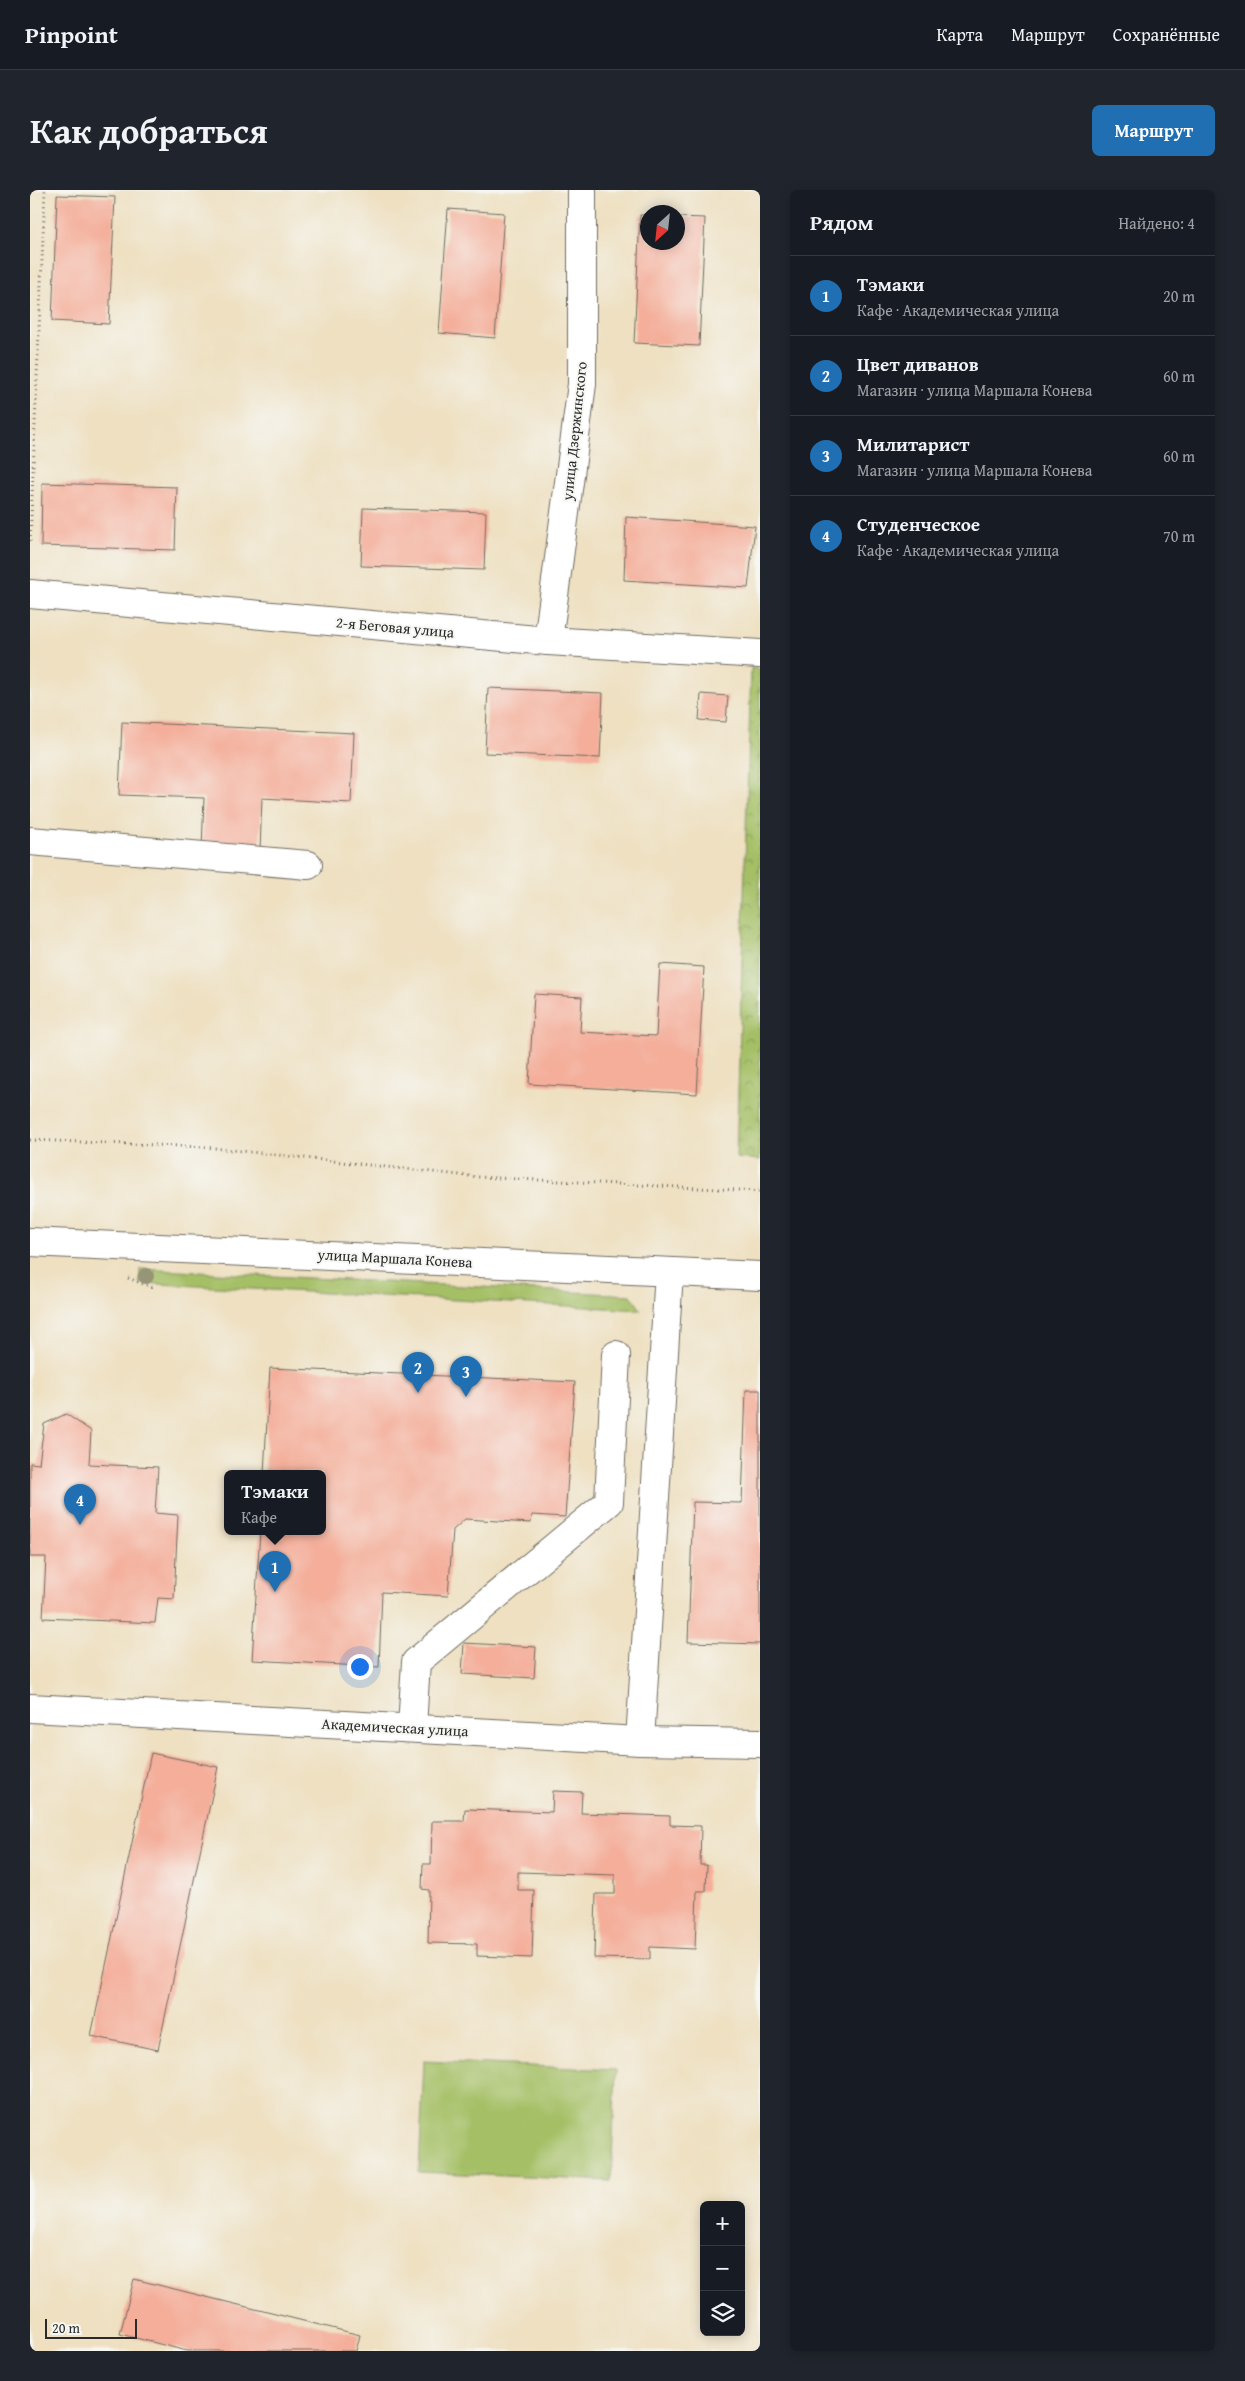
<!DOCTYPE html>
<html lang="ru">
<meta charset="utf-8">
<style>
body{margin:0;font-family:"Gentium Book Plus",serif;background:#20242c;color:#f1f3f6}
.controls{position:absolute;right:15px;bottom:15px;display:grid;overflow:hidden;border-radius:8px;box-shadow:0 2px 12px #0003}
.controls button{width:45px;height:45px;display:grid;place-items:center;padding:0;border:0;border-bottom:1px solid #363941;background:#171b24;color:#f1f3f6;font:25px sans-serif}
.compass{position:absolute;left:610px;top:15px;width:45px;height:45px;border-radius:50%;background:#171b24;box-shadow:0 2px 12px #0003;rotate:207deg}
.scale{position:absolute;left:15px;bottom:12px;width:92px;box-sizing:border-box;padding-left:5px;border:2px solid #2b2b2b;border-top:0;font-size:14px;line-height:18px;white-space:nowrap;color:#2b2b2b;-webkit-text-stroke:4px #f6f6f2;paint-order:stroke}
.you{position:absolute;left:329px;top:1476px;width:18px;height:18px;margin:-12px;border:4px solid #fff;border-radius:50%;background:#1a73e8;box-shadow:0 0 0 8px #1a73e833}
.badge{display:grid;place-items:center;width:32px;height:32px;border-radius:50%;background:#1f6fb2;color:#fff;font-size:16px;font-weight:700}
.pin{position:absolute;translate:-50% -41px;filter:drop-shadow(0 1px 2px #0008)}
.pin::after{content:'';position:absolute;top:26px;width:18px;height:15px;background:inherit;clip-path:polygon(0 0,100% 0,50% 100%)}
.popup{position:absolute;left:194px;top:1280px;width:102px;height:65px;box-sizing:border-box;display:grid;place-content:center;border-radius:8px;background:#171b24;filter:drop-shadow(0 1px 4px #0005);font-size:16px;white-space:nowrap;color:#9ea1a6}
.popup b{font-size:19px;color:#f1f3f6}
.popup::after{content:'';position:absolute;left:50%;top:100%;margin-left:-10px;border:10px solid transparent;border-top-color:#171b24}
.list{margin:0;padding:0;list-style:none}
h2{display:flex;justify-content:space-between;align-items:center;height:65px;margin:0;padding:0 20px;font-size:21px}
h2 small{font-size:16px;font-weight:400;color:#9ea1a6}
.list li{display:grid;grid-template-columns:32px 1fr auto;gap:15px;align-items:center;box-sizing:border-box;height:80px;padding:0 20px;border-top:1px solid #363941}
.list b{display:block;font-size:19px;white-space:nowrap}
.list p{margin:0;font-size:16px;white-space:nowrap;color:#9ea1a6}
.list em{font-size:16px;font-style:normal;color:#9ea1a6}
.icon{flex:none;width:28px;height:28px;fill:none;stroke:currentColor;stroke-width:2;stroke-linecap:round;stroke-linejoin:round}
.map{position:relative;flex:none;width:730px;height:2161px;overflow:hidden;border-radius:8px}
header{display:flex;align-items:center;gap:30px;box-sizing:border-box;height:70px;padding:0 25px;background:#171b24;border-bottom:1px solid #363941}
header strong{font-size:24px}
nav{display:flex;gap:28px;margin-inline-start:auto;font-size:18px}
.intro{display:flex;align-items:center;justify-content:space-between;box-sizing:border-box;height:120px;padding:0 30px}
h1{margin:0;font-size:35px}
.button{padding:12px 22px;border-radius:8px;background:#1f6fb2;color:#fff;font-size:18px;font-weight:700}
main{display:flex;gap:30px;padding:0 30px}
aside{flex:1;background:#171b24;border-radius:8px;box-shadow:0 2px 12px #0003}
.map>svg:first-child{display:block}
.grass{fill:#a4bf65;stroke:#687548}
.park{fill:url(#park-crowns);stroke:#687548}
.building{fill:#f4ae9a}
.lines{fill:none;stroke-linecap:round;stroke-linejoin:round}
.minor-casing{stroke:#6f6a60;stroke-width:30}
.major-casing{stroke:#6f6a60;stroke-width:30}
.path{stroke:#6f6a60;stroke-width:3;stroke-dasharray:1 4;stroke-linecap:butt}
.minor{stroke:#fff;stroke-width:28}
.major{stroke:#fff;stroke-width:28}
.tree{fill:#979578}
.labels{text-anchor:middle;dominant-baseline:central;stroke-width:4;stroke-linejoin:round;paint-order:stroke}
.street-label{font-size:15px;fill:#2b2b2b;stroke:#f6f6f2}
</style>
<header>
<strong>Pinpoint</strong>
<nav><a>Карта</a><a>Маршрут</a><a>Сохранённые</a></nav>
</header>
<div class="intro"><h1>Как добраться</h1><a class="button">Маршрут</a></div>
<main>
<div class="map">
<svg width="730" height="2161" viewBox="0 0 730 2161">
<defs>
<pattern id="park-crowns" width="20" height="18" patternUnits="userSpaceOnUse" patternTransform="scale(1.25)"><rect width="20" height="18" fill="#a4bf65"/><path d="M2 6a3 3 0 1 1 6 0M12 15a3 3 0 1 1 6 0" fill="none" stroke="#869b53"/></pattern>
</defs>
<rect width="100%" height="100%" fill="#f6f6f2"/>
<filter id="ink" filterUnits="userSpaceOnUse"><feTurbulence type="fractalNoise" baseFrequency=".02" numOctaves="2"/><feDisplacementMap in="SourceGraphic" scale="10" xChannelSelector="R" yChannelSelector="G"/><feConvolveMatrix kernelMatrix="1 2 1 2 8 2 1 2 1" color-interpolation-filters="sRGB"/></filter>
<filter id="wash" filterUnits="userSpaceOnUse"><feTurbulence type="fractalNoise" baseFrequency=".0096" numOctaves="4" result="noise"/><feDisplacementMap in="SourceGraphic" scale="20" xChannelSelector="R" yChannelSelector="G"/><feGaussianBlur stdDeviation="1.12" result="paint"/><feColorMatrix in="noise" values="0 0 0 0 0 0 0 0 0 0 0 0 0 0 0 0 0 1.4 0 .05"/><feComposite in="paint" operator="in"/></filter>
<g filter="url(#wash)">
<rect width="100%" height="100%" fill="#eee0c1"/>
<g class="grass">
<polygon points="110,1079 601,1105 611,1120 110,1093"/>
<polygon points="394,1871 586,1880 581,1991 389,1982"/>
</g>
<polygon class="park" points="721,478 730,479 730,970 706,968"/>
<g id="blocks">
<g class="building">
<polygon points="27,5 85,7 79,134 22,131"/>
<polygon points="418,19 474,23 465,148 409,143"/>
<polygon points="610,25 618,25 618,52 648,52 648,27 675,28 669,156 604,153"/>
<polygon points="12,293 147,297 145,360 11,356"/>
<polygon points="333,318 456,322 454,380 331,376"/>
<polygon points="596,327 725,336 718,398 594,390"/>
<polygon points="458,498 573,503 570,568 455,563"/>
<polygon points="671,504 698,506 696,532 669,530"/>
<polygon points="92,532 324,543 321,613 232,608 230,661 172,658 174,608 89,605"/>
<polygon points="630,774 674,777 667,904 499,894 504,804 552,807 550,842 626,846"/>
<polygon points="240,1178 545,1192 535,1327 502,1325 501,1333 435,1329 423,1340 418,1406 352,1402 349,1477 222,1470 230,1341 292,1341 292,1283 234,1283"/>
<polygon points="716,1200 730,1200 730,1454 658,1452 663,1312 712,1313"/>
<polygon points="36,1224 61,1241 59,1274 128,1277 125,1323 148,1325 144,1409 128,1408 125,1433 13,1428 16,1367 0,1367 0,1273 9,1274 14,1234"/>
<polygon points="434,1453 506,1457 504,1488 432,1484"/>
<polygon points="121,1563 188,1577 128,1860 61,1846"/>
<polygon points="523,1601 552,1602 551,1623 640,1626 640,1635 671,1636 670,1675 677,1675 676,1701 667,1701 665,1759 620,1757 620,1769 564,1768 566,1704 585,1704 585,1685 488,1682 488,1700 504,1700 502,1768 447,1766 447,1754 398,1753 399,1700 392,1699 393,1674 401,1674 402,1631 434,1631 435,1619 522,1622"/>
<polygon points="104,2089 330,2145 326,2161 157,2161 90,2144"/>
</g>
</g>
</g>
<g filter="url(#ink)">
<use href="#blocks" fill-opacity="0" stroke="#6f6a60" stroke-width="1"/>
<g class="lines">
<g class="minor-casing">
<g id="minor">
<polyline points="0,404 518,451 730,464"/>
<polyline points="518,451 552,194 552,0"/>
<polyline points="0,651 278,675"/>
<polyline points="0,1518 610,1551 730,1553"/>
<polyline points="382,1537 386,1472 579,1312 586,1165"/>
<polyline points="610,1551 639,1082"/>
</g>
</g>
<g class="major-casing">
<polyline id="major" points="0,1052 730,1086"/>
</g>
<g class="path">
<polyline points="0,351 15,0"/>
<polyline points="0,950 175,957 448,987 730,1001"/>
<polyline points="98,1088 123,1098"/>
</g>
<use href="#minor" class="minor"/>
<use href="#major" class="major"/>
</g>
<circle class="tree" cx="116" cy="1086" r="8"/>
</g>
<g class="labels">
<g class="street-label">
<text transform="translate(544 241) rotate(-84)">улица Дзержинского</text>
<text transform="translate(365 437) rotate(5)">2-я Беговая улица</text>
<text transform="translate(365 1068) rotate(3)">улица Маршала Конева</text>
<text transform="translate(365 1537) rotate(3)">Академическая улица</text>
</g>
</g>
</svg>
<div class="controls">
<button>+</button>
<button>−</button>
<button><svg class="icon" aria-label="layers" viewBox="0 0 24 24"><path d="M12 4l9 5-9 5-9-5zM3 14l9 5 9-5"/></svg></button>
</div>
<svg class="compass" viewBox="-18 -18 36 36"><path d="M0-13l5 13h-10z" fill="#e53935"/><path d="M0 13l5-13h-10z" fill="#9ea1a6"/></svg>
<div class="scale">20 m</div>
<div class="you"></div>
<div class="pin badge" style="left:245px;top:1402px">1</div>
<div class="popup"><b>Тэмаки</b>Кафе</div>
<div class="pin badge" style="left:388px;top:1203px">2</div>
<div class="pin badge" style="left:436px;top:1207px">3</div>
<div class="pin badge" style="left:50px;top:1335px">4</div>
</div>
<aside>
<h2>Рядом<small>Найдено: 4</small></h2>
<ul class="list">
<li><span class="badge">1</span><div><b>Тэмаки</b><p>Кафе · Академическая улица</p></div><em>20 m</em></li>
<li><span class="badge">2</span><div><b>Цвет диванов</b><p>Магазин · улица Маршала Конева</p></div><em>60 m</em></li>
<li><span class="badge">3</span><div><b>Милитарист</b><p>Магазин · улица Маршала Конева</p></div><em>60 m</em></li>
<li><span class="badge">4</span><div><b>Студенческое</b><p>Кафе · Академическая улица</p></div><em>70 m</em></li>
</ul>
</aside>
</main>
